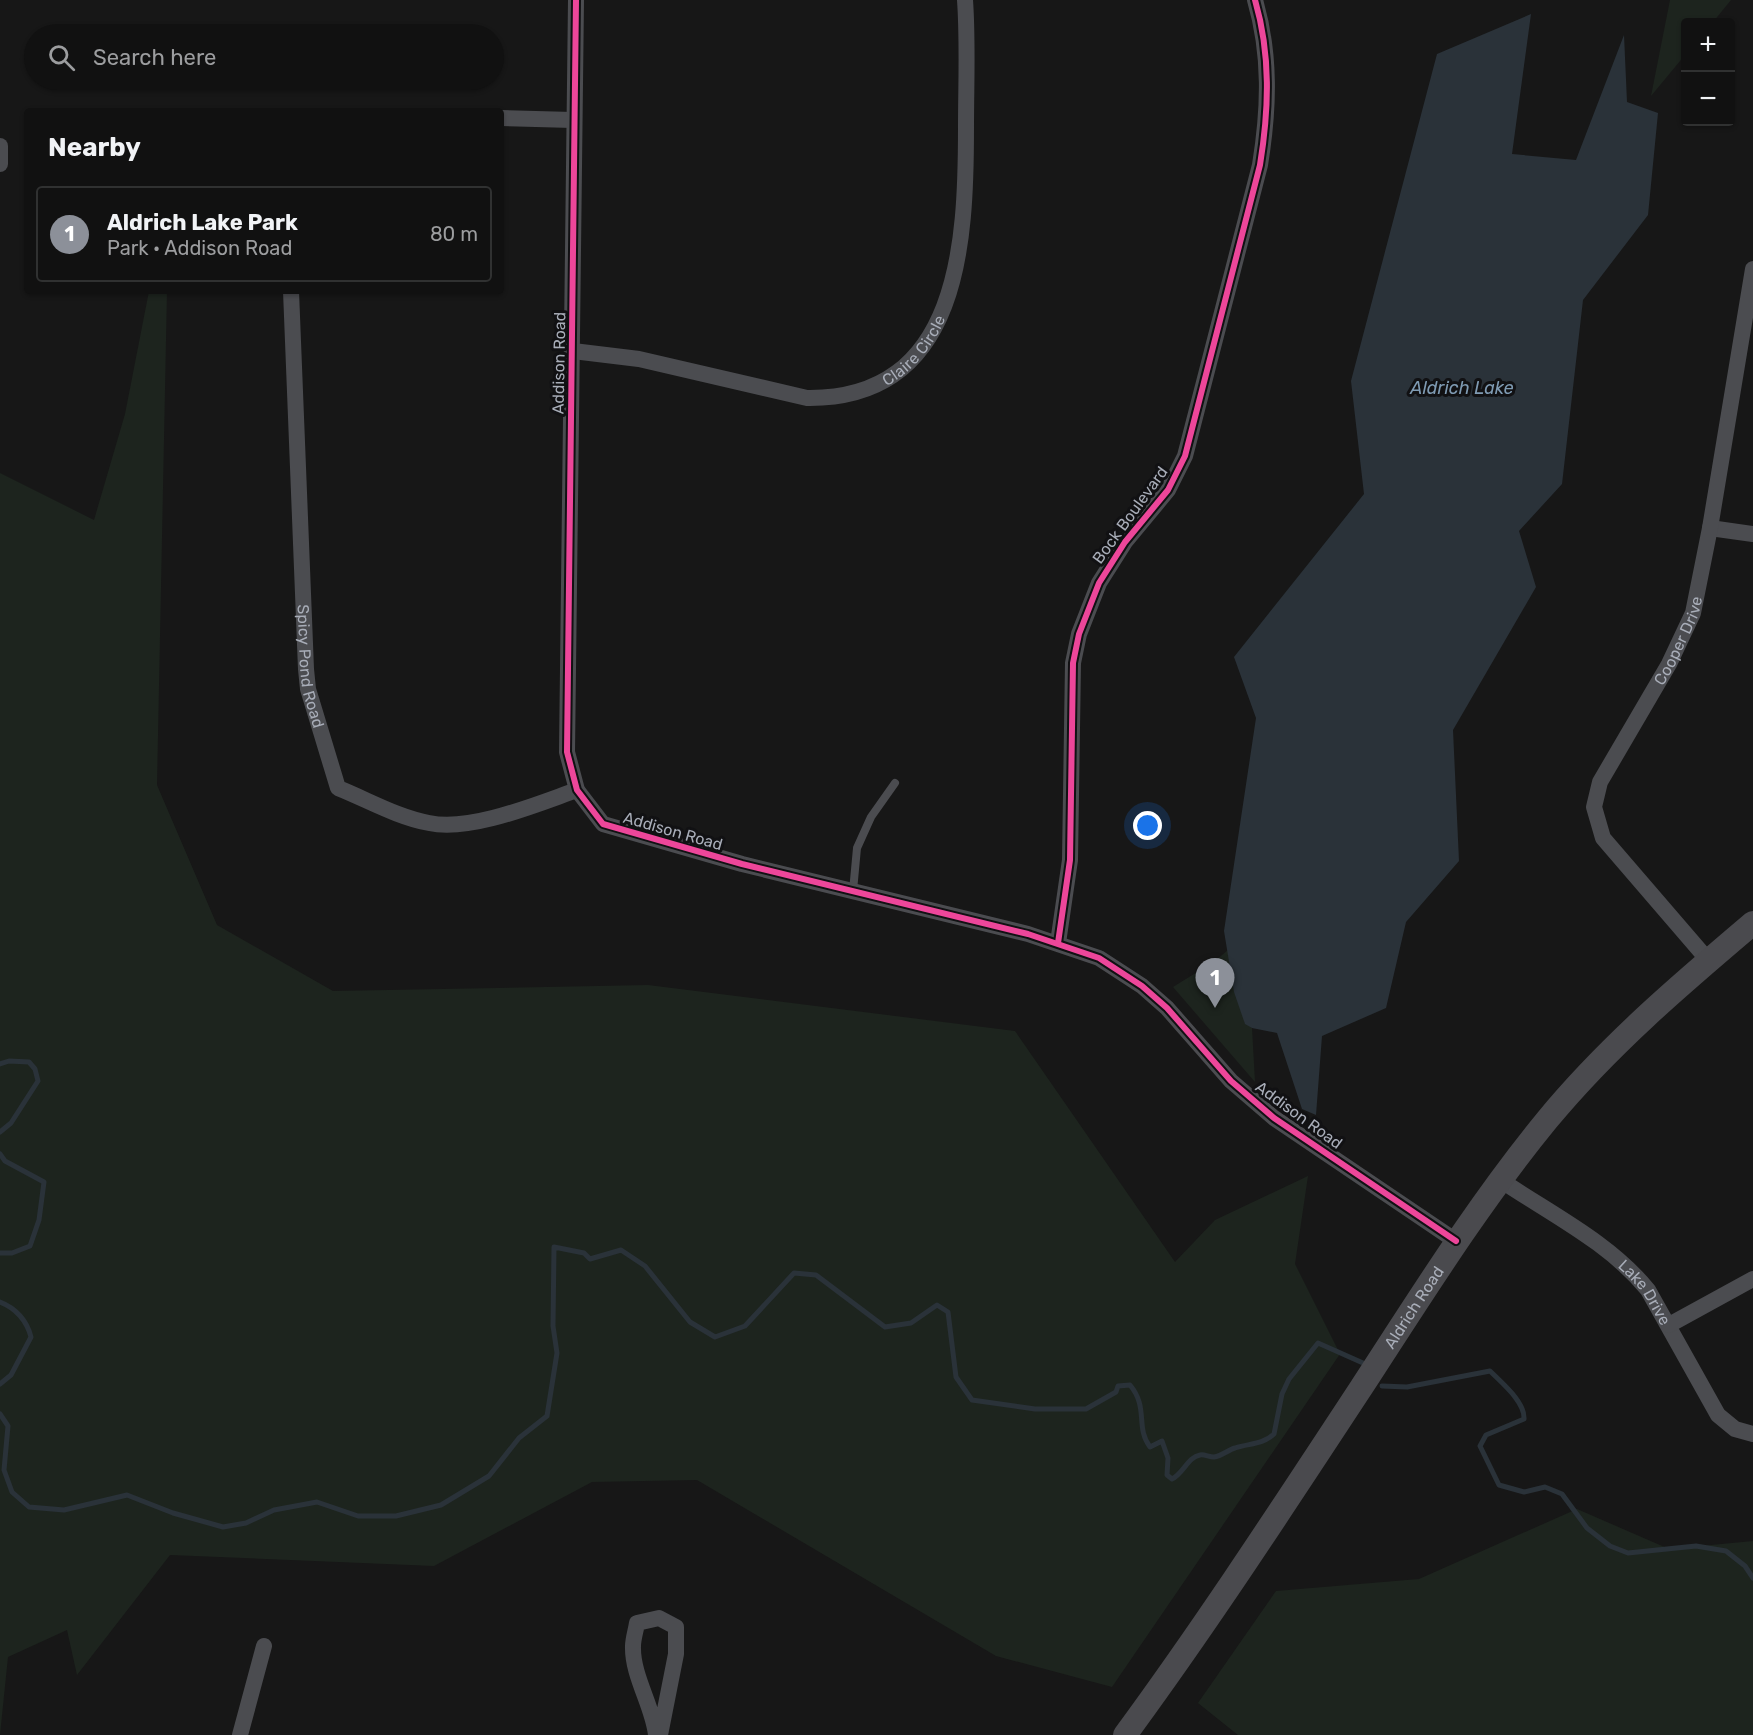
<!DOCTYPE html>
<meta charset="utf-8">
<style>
body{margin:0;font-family:Rubik,sans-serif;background:#1e1f1f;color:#f1f3f6}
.controls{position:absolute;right:18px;top:18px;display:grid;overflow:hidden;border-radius:6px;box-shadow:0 2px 4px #0004}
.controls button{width:54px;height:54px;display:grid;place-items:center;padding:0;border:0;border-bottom:2px solid #303131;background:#111;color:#f1f3f6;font:30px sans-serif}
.you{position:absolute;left:1148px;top:826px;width:21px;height:21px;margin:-15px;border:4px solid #fff;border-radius:50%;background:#1a73e8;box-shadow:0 0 0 9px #1a73e833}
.badge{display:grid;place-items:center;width:39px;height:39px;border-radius:50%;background:#8c9099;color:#fff;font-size:20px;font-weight:700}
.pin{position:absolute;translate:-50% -50px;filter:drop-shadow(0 2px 3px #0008)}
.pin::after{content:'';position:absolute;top:32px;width:21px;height:18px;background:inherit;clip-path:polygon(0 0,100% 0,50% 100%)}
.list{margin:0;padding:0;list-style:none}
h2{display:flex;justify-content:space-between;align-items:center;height:78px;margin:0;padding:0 24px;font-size:26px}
h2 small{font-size:20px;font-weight:400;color:#9c9d9f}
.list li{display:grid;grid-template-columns:39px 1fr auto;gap:18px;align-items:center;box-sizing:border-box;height:96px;margin:0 12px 12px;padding:0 12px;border:2px solid #303131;border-radius:6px}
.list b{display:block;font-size:22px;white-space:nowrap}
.list p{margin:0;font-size:20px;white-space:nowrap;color:#9c9d9f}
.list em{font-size:20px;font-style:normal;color:#9c9d9f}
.icon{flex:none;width:33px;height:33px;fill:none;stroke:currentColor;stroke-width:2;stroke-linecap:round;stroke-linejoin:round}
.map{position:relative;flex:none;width:1753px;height:1735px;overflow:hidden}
.search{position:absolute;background:#111;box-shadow:0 2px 4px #0004;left:24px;top:24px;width:480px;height:66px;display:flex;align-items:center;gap:15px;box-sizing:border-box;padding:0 21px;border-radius:33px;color:#9c9d9f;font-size:22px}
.panel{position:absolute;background:#111;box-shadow:0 2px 4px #0004;left:24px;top:108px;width:480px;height:186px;border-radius:6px}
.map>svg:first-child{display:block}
.green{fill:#1d241e}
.water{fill:#2a3239}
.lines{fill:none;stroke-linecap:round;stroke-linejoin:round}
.stream{stroke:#2a3239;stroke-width:5}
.service{stroke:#4b4c50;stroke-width:8}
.minor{stroke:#4b4c50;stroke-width:16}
.secondary{stroke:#4a4a4e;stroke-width:24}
.cycleway-casing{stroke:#111113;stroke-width:10}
.cycleway{stroke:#ed469a;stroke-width:6}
.labels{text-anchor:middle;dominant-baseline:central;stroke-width:6;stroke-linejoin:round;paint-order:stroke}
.street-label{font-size:16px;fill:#a8adb8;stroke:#111113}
.water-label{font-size:18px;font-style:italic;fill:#7f9bb3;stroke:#111113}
</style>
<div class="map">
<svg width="1753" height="1735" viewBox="0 0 1753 1735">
<rect width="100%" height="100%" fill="#171717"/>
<g class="green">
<polygon points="1670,0 1731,0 1713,22 1686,22 1685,55 1651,96"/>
<polygon points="149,291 167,291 157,785 217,925 333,991 648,985 1015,1031 1175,1262 1215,1220 1308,1176 1295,1264 1340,1354 1112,1687 996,1656 697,1480 592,1482 434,1566 170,1555 77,1675 67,1630 8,1657 0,1735 0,473 94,520 125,414"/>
<polygon points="1228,950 1245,1023 1252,1028 1255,1082 1173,987 1215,961"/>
<polygon points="1577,1509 1669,1549 1753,1541 1753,1735 1238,1735 1198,1703 1276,1591 1419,1579"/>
</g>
<polygon class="water" points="1531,14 1512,154 1576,160 1624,35 1627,102 1658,113 1648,215 1583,300 1562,484 1519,531 1536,587 1453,730 1459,861 1406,922 1386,1008 1322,1036 1316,1115 1302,1109 1277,1033 1252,1028 1245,1024 1234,992 1224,931 1256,718 1234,657 1364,494 1351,381 1437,54"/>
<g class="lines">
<g class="stream">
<polyline points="0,1064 9,1061 29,1062 35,1069 38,1081 11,1123 0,1132"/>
<polyline points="0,1154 5,1161 44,1182 39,1220 30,1246 12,1253 0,1253"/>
<path d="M 0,1302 C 16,1308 27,1321 31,1337 L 11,1375 L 0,1384"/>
<path d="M 1382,1386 L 1407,1387 L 1490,1371 C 1503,1384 1525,1402 1524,1419 L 1486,1435 L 1480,1446 L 1499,1485 L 1524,1492 L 1545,1487 L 1562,1494 L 1587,1528 L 1610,1546 L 1628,1553 L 1696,1546 L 1726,1551 L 1745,1566 L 1753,1578"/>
<path d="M 0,1414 L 8,1426 L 4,1470 L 12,1492 L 29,1507 L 64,1510 L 127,1495 L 173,1513 L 223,1527 L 246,1523 L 274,1510 L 317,1502 L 358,1516 L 396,1516 L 441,1505 L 489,1476 L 519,1438 L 547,1416 L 557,1353 L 553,1326 L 554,1247 L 584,1253 L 590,1259 L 621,1250 L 645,1266 L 690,1322 L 715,1337 L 745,1326 L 794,1273 L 816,1275 L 885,1327 L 911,1323 L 937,1305 L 948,1312 L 956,1377 L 972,1400 L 1035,1409 L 1086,1409 L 1116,1392 L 1118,1386 L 1130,1385 C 1149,1408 1135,1427 1150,1447 L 1162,1441 L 1168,1458 L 1167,1475 L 1172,1479 C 1183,1474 1188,1457 1200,1455 C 1204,1454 1209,1457 1214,1457 C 1222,1456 1228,1450 1235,1448 C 1250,1443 1262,1445 1274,1434 L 1282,1394 L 1289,1379 L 1318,1343 L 1363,1363"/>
</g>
<polyline class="service" points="853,891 857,848 871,817 895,783"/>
<g class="minor">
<polyline points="576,0 567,752 577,790 603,824 742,864 1028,934 1099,958 1142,986 1167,1008 1231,1081 1274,1118 1456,1241"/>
<polyline points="501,118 573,120"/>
<polyline points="0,146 0,164"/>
<path id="s1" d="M 291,291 L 306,669 L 308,689 L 338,788 C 368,800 397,817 429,823 C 471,832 537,804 577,790"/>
<path id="s2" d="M 573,351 L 639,359 L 807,398 C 961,400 966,241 966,127 C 966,85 968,42 965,0"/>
<polyline points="1710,528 1753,534"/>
<path d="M 1058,943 L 1070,860 L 1073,663 L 1079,634 L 1099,583 L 1125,542 L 1168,490 L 1185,456 L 1260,165 C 1269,109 1271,55 1255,0"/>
<path id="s3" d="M 1708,960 L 1603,838 L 1594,807 L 1600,782 L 1669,664 L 1693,613 L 1710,528 L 1753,269"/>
<path id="s4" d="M 1502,1181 C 1551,1214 1610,1243 1648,1290 L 1718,1415 L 1735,1429 L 1753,1434"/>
<polyline points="1669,1325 1753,1279"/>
<polyline points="240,1735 264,1646"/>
<path d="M 656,1735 C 653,1706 632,1676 633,1646 C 633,1639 636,1630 637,1623 L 659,1618 L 676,1627 L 676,1654 L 660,1735"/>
</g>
<path class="secondary" id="s5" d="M 1125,1735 C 1208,1622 1284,1505 1361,1388 C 1421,1296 1478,1204 1547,1120 C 1608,1046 1681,984 1753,923"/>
<g class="cycleway-casing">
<g id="cycleway">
<polyline points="576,0 567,752 577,790 603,824 742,864 1028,934 1099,958 1142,986 1167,1008 1231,1081 1274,1118 1456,1241"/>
<path d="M 1058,943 L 1070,860 L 1073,663 L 1079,634 L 1099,583 L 1125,542 L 1168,490 L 1185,456 L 1260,165 C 1269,109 1271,55 1255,0"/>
</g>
</g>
<use href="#cycleway" class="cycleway"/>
</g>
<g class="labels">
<g class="street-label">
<text stroke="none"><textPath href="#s2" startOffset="362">Claire Circle</textPath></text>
<text transform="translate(559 363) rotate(-89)">Addison Road</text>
<text transform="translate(1130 515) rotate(-54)">Bock Boulevard</text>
<text stroke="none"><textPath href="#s3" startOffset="381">Cooper Drive</textPath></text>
<text stroke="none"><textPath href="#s1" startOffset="376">Spicy Pond Road</textPath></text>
<text transform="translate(673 831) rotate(16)">Addison Road</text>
<text transform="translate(1299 1115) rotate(36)">Addison Road</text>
<text stroke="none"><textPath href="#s4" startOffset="183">Lake Drive</textPath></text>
<text stroke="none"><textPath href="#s5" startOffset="516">Aldrich Road</textPath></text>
</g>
<g class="water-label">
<text x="1462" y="388">Aldrich Lake</text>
</g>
</g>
</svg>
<div class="controls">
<button>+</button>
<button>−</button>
</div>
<div class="you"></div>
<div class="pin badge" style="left:1215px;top:1008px">1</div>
<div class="search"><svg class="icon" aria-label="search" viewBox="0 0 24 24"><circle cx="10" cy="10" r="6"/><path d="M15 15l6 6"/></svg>Search here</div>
<section class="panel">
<h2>Nearby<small></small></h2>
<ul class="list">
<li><span class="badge">1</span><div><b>Aldrich Lake Park</b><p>Park · Addison Road</p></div><em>80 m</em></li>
</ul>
</section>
</div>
